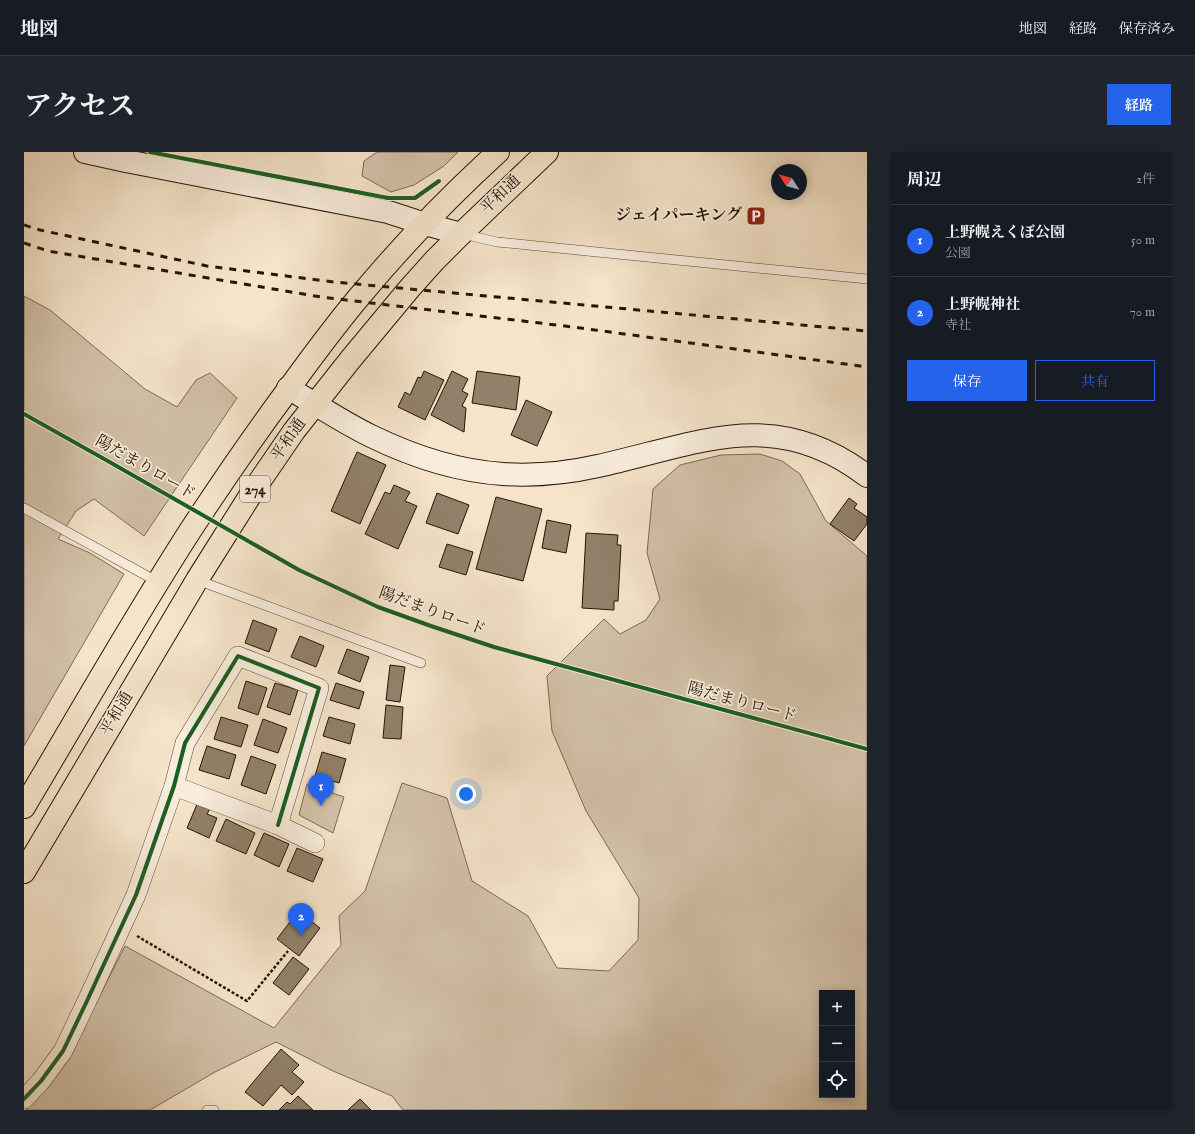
<!DOCTYPE html>
<html lang="ja">
<meta charset="utf-8">
<style>
body{margin:0;font-family:"IM FELL English","Noto Serif JP",serif;background:#20242c;color:#f1f3f6}
.controls{position:absolute;right:12px;bottom:12px;display:grid;overflow:hidden;border-radius:0px;box-shadow:0 2px 10px #0003}
.controls button{width:36px;height:36px;display:grid;place-items:center;padding:0;border:0;border-bottom:1px solid #363941;background:#171b24;color:#f1f3f6;font:20px sans-serif}
.compass{position:absolute;left:747px;top:12px;width:36px;height:36px;border-radius:50%;background:#171b24;box-shadow:0 2px 10px #0003;rotate:306deg}
.you{position:absolute;left:442px;top:642px;width:14px;height:14px;margin:-10px;border:3px solid #fff;border-radius:50%;background:#1a73e8;box-shadow:0 0 0 6px #1a73e833}
.badge{display:grid;place-items:center;width:26px;height:26px;border-radius:50%;background:#2563eb;color:#fff;font-size:13px;font-weight:700}
.pin{position:absolute;translate:-50% -33px;filter:drop-shadow(0 1px 2px #0008)}
.pin::after{content:'';position:absolute;top:21px;width:14px;height:12px;background:inherit;clip-path:polygon(0 0,100% 0,50% 100%)}
.list{margin:0;padding:0;list-style:none}
h2{display:flex;justify-content:space-between;align-items:center;height:52px;margin:0;padding:0 16px;font-size:17px}
h2 small{font-size:13px;font-weight:400;color:#9ea1a6}
.list li{display:grid;grid-template-columns:26px 1fr auto;gap:12px;align-items:center;box-sizing:border-box;height:72px;padding:0 16px;border-top:1px solid #363941}
.list b{display:block;font-size:15px;white-space:nowrap}
.list p{margin:0;font-size:13px;white-space:nowrap;color:#9ea1a6}
.list em{font-size:13px;font-style:normal;color:#9ea1a6}
.actions{display:flex;gap:8px;padding:12px 16px}
.actions a{flex:1;padding:9px 0;border:1px solid #2563eb;border-radius:0px;text-align:center;font-size:14px;color:#2563eb}
.actions .main{background:#2563eb;color:#fff}
.icon{flex:none;width:22px;height:22px;fill:none;stroke:currentColor;stroke-width:2;stroke-linecap:round;stroke-linejoin:round}
.map{position:relative;flex:none;width:843px;height:958px;overflow:hidden;border-radius:0px}
header{display:flex;align-items:center;gap:24px;box-sizing:border-box;height:56px;padding:0 20px;background:#171b24;border-bottom:1px solid #363941}
header strong{font-size:19px}
nav{display:flex;gap:22px;margin-inline-start:auto;font-size:14px}
.intro{display:flex;align-items:center;justify-content:space-between;box-sizing:border-box;height:96px;padding:0 24px}
h1{margin:0;font-size:28px}
.button{padding:10px 18px;border-radius:0px;background:#2563eb;color:#fff;font-size:14px;font-weight:700}
main{display:flex;gap:24px;padding:0 24px}
aside{flex:1;background:#171b24;border-radius:0px;box-shadow:0 2px 10px #0003}
.map>svg:first-child{display:block}
.green{fill:#d2c1a8;stroke:#7c6a56;fill-rule:evenodd}
.building{fill:#91806a;stroke:#251403}
.lines{fill:none;stroke-linecap:round;stroke-linejoin:round}
.lane-casing{stroke:#594835;stroke-width:10}
.street-casing{stroke:#594835;stroke-width:20}
.secondary-casing{stroke:#251403;stroke-width:24}
.highway-casing{stroke:#251403;stroke-width:24}
.path{stroke:#251403;stroke-width:2.5;stroke-dasharray:3 2;stroke-linecap:butt}
.lane{stroke:#f8eddd;stroke-width:9}
.street{stroke:#f8eddd;stroke-width:19}
.secondary{stroke:#f8eddd;stroke-width:22}
.highway{stroke:#f5e4ca;stroke-width:22}
.rail{stroke:#251403;stroke-width:3;stroke-dasharray:7 7;stroke-linecap:butt}
.cycleway-casing{stroke:#f8eddd;stroke-width:6}
.cycleway{stroke:#1b5e20;stroke-width:4}
.labels{text-anchor:middle;dominant-baseline:central;stroke-width:3.5;stroke-linejoin:round;paint-order:stroke}
.shield{fill:#f8eddd;stroke:#645544;stroke-width:1}
.shield-label{font-size:15px;font-weight:bold;fill:#251403}
.street-label{font-size:16px;fill:#251403;stroke:#f8eddd}
.poi-label{font-size:16px;font-weight:bold;fill:#251403;stroke:#f8eddd;text-anchor:end}
</style>
<header>
<strong>地図</strong>
<nav><a>地図</a><a>経路</a><a>保存済み</a></nav>
</header>
<div class="intro"><h1>アクセス</h1><a class="button">経路</a></div>
<main>
<div class="map">
<svg width="843" height="958" viewBox="0 0 843 958">
<rect width="100%" height="100%" fill="#f5e4ca"/>
<filter id="stains"><feTurbulence type="fractalNoise" baseFrequency=".005" numOctaves="4"/><feColorMatrix values="0 0 0 0 .2 0 0 0 0 .09 0 0 0 0 .02 0 0 0 .5 -.17"/></filter>
<radialGradient id="worn" r=".72"><stop offset=".6" stop-color="#630" stop-opacity="0"/><stop offset="1" stop-color="#630" stop-opacity=".3"/></radialGradient>
<g class="green">
<polygon points="353,0 434,0 420,14 390,33 367,40 338,24 340,9"/>
<polygon points="0,144 26,158 121,237 153,255 172,228 186,221 213,246 120,384 70,347 52,359 34,387 66,401 100,422 0,594"/>
<path d="M 736,302 L 758,309 L 776,322 L 802,369 L 843,404 L 843,958 L 379,958 L 368,944 L 309,919 L 252,890 L 191,920 L 126,958 L 2,958 L 40,914 L 101,794 L 250,876 L 317,793 L 315,764 L 341,739 L 378,631 L 423,646 L 448,729 L 504,764 L 533,816 L 585,819 L 614,788 L 615,746 L 562,659 L 528,579 L 523,524 L 580,467 L 596,482 L 622,468 L 636,447 L 623,401 L 629,337 L 656,313 L 697,303 ZM 798,841 L 828,841 L 828,943 L 798,943 Z"/>
<polygon points="283,632 320,645 309,681 275,663"/>
</g>
<g class="building">
<polygon points="400,219 420,228 401,268 374,255 381,240 386,243 394,225 397,226"/>
<polygon points="428,219 444,227 438,239 444,242 438,254 442,256 440,280 407,263"/>
<polygon points="453,219 496,225 492,258 448,251"/>
<polygon points="502,248 528,260 513,294 487,283"/>
<polygon points="333,300 362,313 336,372 307,359"/>
<polygon points="370,333 386,340 381,349 393,354 374,397 341,382 361,340 366,342"/>
<polygon points="413,341 445,353 434,382 402,371"/>
<polygon points="472,345 518,357 499,429 452,417"/>
<polygon points="825,346 833,352 830,356 843,365 843,372 830,389 806,372"/>
<polygon points="523,368 547,373 542,401 518,396"/>
<polygon points="562,381 594,383 593,393 597,393 594,449 590,449 590,458 558,456"/>
<polygon points="423,392 449,400 442,423 415,415"/>
<polygon points="229,468 253,477 245,500 221,491"/>
<polygon points="276,484 300,494 292,515 267,505"/>
<polygon points="323,497 345,505 336,530 314,521"/>
<polygon points="366,513 381,515 376,550 362,548"/>
<polygon points="222,529 243,536 234,563 214,556"/>
<polygon points="251,531 274,538 266,563 243,555"/>
<polygon points="312,531 340,540 335,557 306,548"/>
<polygon points="362,553 379,555 377,587 359,586"/>
<polygon points="197,565 224,573 217,595 190,587"/>
<polygon points="305,565 331,572 326,592 299,584"/>
<polygon points="239,567 263,576 254,601 230,593"/>
<polygon points="183,594 212,603 205,627 175,618"/>
<polygon points="298,600 322,607 315,631 291,624"/>
<polygon points="227,604 252,613 242,642 217,633"/>
<polygon points="174,650 187,655 183,662 193,666 185,686 163,676"/>
<polygon points="202,667 231,681 222,702 192,689"/>
<polygon points="240,681 265,692 255,715 230,703"/>
<polygon points="273,696 299,707 289,730 263,719"/>
<polygon points="274,759 296,776 275,804 253,787"/>
<polygon points="269,805 285,817 265,843 249,831"/>
<polygon points="257,897 275,913 268,920 280,930 268,943 257,933 239,954 221,940"/>
<polygon points="274,944 289,958 255,958 263,950 266,952"/>
<polygon points="336,947 347,958 324,958"/>
</g>
<g class="lines">
<g class="lane-casing">
<g id="lane">
<polyline points="439,82 473,90 843,127"/>
<polyline points="0,356 134,430"/>
<polyline points="173,428 397,511"/>
<polyline points="183,958 190,958"/>
</g>
</g>
<g class="street-casing">
<g id="street">
<polyline points="150,634 254,673 291,691"/>
<polyline points="0,947 17,929 39,899 62,851 112,743 150,634 161,591 214,504 295,536 254,673"/>
</g>
</g>
<g class="secondary-casing">
<g id="secondary">
<polyline points="61,0 102,9 364,60 401,72 437,82"/>
<path d="M 264,236 C 292,252 318,270 347,284 C 388,304 433,319 479,322 C 510,324 543,321 574,314 C 674,292 750,253 843,324"/>
</g>
</g>
<g class="highway-casing">
<g id="highway">
<path d="M 0,655 C 55,563 108,469 166,379 C 198,330 231,282 266,235 C 290,202 314,169 341,138 C 382,89 427,43 474,0"/>
<polyline points="0,720 173,428 229,339 270,279 326,208 385,137 411,108 437,82 523,0"/>
</g>
</g>
<polyline class="path" points="113,784 223,849 264,799"/>
<use href="#lane" class="lane"/>
<use href="#street" class="street"/>
<use href="#secondary" class="secondary"/>
<use href="#highway" class="highway"/>
<g class="rail">
<polyline points="0,73 16,78 183,114 310,130 843,179"/>
<polyline points="0,91 24,99 297,145 549,175 843,215"/>
</g>
<g class="cycleway-casing">
<g id="cycleway">
<polyline points="126,0 364,46 391,46 415,29"/>
<polyline points="0,262 82,308 275,418 354,455 407,474 470,495 843,597"/>
<polyline points="0,947 17,929 39,899 62,851 112,743 150,634 161,591 214,504 295,536 254,673"/>
</g>
</g>
<use href="#cycleway" class="cycleway"/>
</g>
<defs>
<g id="parking-square" transform="scale(1)"><rect x="-9" y="-9" width="18" height="18" rx="4" fill="#8f2418" stroke="#f8eddd"/><path d="M-3.5-5.5H1a3.5 3.5 0 0 1 0 7H-1V5.5H-3.5ZM-1-3.4V-.6H.8a1.4 1.4 0 0 0 0-2.8Z" fill="#fff"/></g>
</defs>
<g fill-rule="evenodd">
<use href="#parking-square" x="732" y="64"/>
</g>
<g class="labels">
<rect class="shield" x="216" y="324" width="30" height="26" rx="3"/>
<g class="shield-label">
<text x="231" y="337">274</text>
</g>
<g class="street-label">
<text transform="translate(477 43) rotate(-44)">平和通</text>
<text transform="translate(265 288) rotate(-55)">平和通</text>
<text transform="translate(121 316) rotate(30)">陽だまりロード</text>
<text transform="translate(408 460) rotate(20)">陽だまりロード</text>
<text transform="translate(718 551) rotate(15)">陽だまりロード</text>
<text transform="translate(93 562) rotate(-59)">平和通</text>
</g>
<g class="poi-label">
<text x="718" y="64">ジェイパーキング</text>
</g>
</g>
<rect width="100%" height="100%" filter="url(#stains)"/>
<rect width="100%" height="100%" fill="url(#worn)"/>
</svg>
<div class="controls">
<button>+</button>
<button>−</button>
<button><svg class="icon" aria-label="locate" viewBox="0 0 24 24"><circle cx="12" cy="12" r="6"/><path d="M12 2v4M12 18v4M2 12h4M18 12h4"/></svg></button>
</div>
<svg class="compass" viewBox="-18 -18 36 36"><path d="M0-13l5 13h-10z" fill="#e53935"/><path d="M0 13l5-13h-10z" fill="#9ea1a6"/></svg>
<div class="you"></div>
<div class="pin badge" style="left:297px;top:654px">1</div>
<div class="pin badge" style="left:277px;top:784px">2</div>
</div>
<aside>
<h2>周辺<small>2件</small></h2>
<ul class="list">
<li><span class="badge">1</span><div><b>上野幌えくぼ公園</b><p>公園</p></div><em>50 m</em></li>
<li><span class="badge">2</span><div><b>上野幌神社</b><p>寺社</p></div><em>70 m</em></li>
</ul>
<div class="actions"><a class="main">保存</a><a>共有</a></div>
</aside>
</main>
